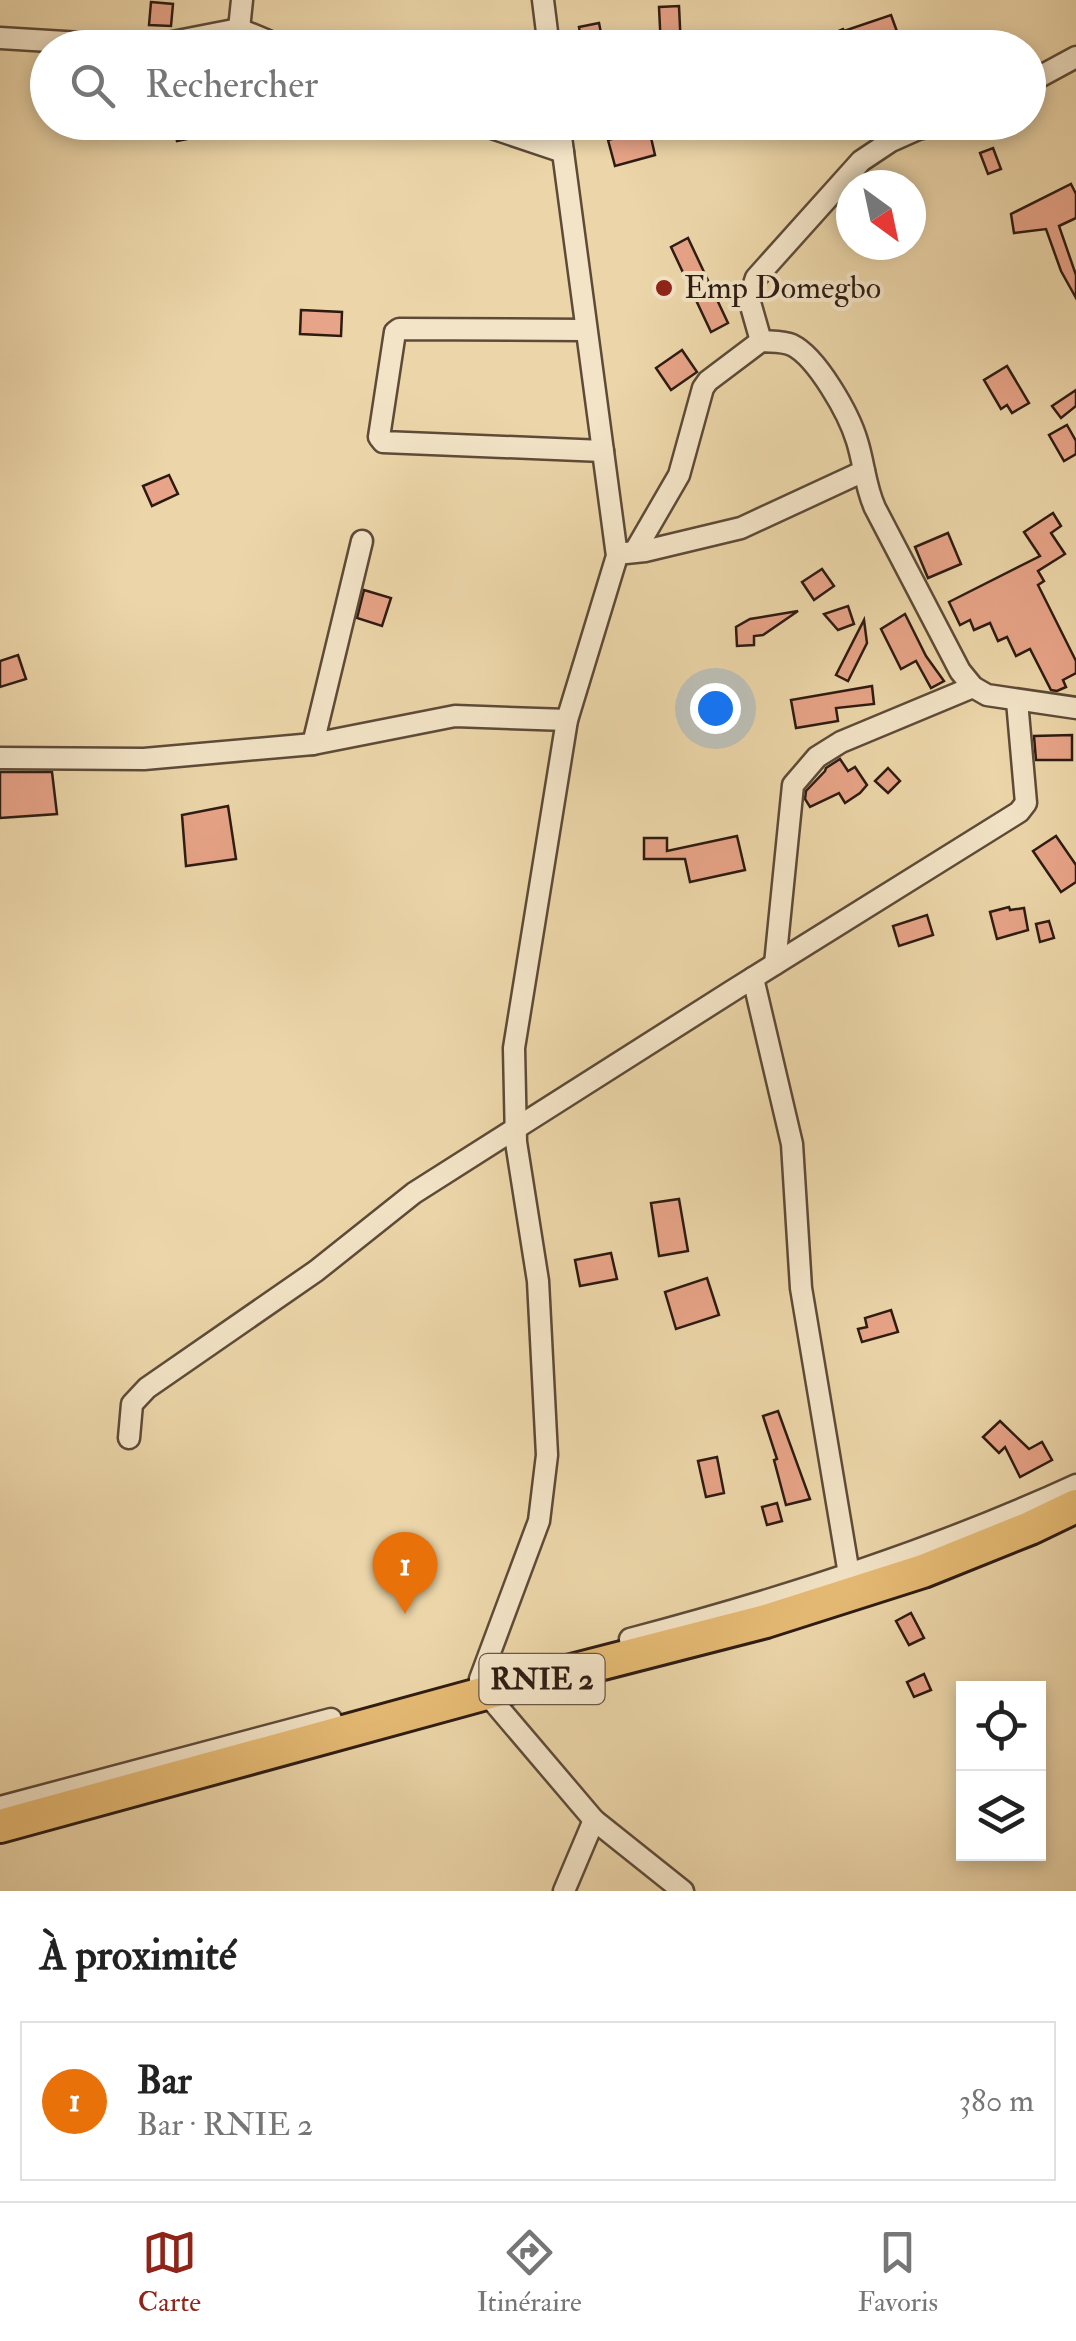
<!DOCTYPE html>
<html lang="fr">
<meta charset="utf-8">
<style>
body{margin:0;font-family:"IM FELL Double Pica",serif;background:#f2f2f2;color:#222}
.controls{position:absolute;right:30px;bottom:30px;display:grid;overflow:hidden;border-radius:0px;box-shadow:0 5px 15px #0003}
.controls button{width:90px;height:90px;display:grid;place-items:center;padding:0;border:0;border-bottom:2px solid #e0e0e0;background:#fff;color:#222;font:50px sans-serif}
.compass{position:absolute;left:836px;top:170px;width:90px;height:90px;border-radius:50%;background:#fff;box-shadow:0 5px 15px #0003;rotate:147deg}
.you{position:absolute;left:715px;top:708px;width:35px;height:35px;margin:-25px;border:8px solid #fff;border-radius:50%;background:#1a73e8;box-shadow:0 0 0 15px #1a73e833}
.badge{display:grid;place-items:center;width:65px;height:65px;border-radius:50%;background:#8f2418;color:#fff;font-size:32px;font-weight:700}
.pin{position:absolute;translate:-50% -82px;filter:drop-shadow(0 2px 5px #0008)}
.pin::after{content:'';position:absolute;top:52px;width:35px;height:30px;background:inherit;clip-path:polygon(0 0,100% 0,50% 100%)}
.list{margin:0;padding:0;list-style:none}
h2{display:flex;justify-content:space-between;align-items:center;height:130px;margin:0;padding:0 40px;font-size:42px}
h2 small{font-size:32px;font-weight:400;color:#767676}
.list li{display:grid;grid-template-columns:65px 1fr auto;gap:30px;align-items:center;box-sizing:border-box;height:160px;margin:0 20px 20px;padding:0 20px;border:2px solid #e0e0e0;border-radius:0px}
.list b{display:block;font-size:38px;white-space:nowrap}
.list p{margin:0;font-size:32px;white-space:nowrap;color:#767676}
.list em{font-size:32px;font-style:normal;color:#767676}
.icon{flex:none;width:55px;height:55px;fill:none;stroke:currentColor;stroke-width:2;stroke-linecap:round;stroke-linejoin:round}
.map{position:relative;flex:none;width:1076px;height:1891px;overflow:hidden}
.search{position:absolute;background:#fff;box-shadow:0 5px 15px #0003;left:30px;right:30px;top:30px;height:110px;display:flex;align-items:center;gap:25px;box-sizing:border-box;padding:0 35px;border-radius:55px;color:#767676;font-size:38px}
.sheet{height:310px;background:#fff}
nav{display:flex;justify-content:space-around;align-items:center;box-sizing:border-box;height:140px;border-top:2px solid #e0e0e0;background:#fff;font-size:28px;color:#767676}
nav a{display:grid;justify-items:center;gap:5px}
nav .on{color:#8f2418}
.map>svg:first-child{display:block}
.building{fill:#e8a488;stroke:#2d1b12;stroke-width:2.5}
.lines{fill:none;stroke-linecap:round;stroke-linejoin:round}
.minor-casing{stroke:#5d4a38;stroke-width:25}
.trunk-casing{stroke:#2d1b12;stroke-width:38}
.minor{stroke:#f3e4c7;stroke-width:20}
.trunk{stroke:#e6bb74;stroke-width:32}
.poi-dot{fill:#8f2418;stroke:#f3e4c7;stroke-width:4}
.labels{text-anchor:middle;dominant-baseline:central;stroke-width:8;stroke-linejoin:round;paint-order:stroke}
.shield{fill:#f3e4c7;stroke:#685748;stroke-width:2.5}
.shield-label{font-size:30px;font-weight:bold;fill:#2d1b12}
.poi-label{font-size:32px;fill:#2d1b12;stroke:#f3e4c7;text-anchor:start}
</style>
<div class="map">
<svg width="1076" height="1891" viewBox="0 0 1076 1891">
<rect width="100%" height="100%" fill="#ecd6a9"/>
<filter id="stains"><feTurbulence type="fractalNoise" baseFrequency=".002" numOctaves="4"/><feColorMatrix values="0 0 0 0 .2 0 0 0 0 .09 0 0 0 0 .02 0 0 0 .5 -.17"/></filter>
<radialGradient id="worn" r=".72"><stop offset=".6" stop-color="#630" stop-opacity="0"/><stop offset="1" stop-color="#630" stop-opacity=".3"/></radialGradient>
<g class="building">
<polygon points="151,2 173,4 171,26 149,25"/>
<polygon points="679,6 681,48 661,48 659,7"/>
<polygon points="891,15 903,48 798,48 843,29 844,31"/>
<polygon points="599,23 604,48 590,48 589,44 582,45 579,27"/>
<polygon points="173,122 199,122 202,136 177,141"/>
<polygon points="649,129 655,155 615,166 608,140"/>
<polygon points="993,148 1001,169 988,174 980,153"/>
<polygon points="1071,184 1076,194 1076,218 1059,226 1076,275 1076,298 1061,271 1046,229 1014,233 1011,214"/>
<polygon points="688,238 728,323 711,332 671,247"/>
<polygon points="301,310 342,312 341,336 300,334"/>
<polygon points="682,350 697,372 671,390 656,368"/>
<polygon points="1007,366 1029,403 1012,413 1007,405 1001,409 984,380"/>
<polygon points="1076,390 1076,406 1061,418 1052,406"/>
<polygon points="1067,425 1076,441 1076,454 1064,461 1049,435"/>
<polygon points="169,475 178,494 152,506 143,486"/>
<polygon points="1053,513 1061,526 1051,533 1065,554 1038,571 1044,581 1038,585 1076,661 1076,673 1063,680 1066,687 1057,691 1051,690 1030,649 1016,656 1007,637 998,641 990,623 974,630 970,620 960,625 949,602 1040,556 1024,532"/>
<polygon points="948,533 961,564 928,578 915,547"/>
<polygon points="822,569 834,586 814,600 802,582"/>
<polygon points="364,590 391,598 382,626 357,618"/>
<polygon points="848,606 854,624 838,630 824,614"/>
<polygon points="798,611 763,635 754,636 754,645 737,646 736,627 750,619"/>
<polygon points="905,614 926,656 944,681 931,688 916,661 901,669 881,629"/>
<polygon points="864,620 867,643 848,681 836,675"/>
<polygon points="18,655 26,679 0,687 0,661"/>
<polygon points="872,686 874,704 836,708 838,721 796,728 791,700"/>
<polygon points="1072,735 1072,760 1036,760 1034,736"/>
<polygon points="840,759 848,771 855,767 867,785 860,793 845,803 839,793 810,807 805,799 806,791 825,771 826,768"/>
<polygon points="888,768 900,781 888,793 875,781"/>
<polygon points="0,772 52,772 57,814 0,818"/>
<polygon points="228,806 236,859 186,866 182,815"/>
<polygon points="737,836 745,870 690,882 685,859 644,859 644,838 667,838 667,851"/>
<polygon points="1056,836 1076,865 1076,882 1061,892 1033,851"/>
<polygon points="1009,907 1010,910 1024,908 1028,930 997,939 990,912"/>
<polygon points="927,915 933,935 899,946 893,926"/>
<polygon points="1049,921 1054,938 1040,942 1036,924"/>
<polygon points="679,1199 688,1251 659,1256 651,1203"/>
<polygon points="611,1253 617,1279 580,1286 575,1260"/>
<polygon points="707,1278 719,1315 676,1329 665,1292"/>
<polygon points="891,1310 898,1332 862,1342 858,1329 867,1327 865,1318"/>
<polygon points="778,1411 810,1499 786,1505 774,1460 777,1459 763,1416"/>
<polygon points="1000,1421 1029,1449 1042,1442 1052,1460 1020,1477 1005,1447 999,1453 983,1437"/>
<polygon points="717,1457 724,1493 706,1497 698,1461"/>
<polygon points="777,1503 782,1521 767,1525 762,1507"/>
<polygon points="911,1613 924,1638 909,1645 896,1621"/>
<polygon points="924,1674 931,1690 914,1697 907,1682"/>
</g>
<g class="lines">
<g class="minor-casing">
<g id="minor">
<polyline points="543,0 549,48"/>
<polyline points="239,29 242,0"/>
<polyline points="0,38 147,47 239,29 266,40 279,48"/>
<polyline points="1028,83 1076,57"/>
<polyline points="474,122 563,152"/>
<polyline points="559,122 617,556 567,720 514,1048 516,1142 538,1281 547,1455 539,1521 480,1679 486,1693 594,1820 683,1891"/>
<polyline points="585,330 399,329 395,332 379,437 383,442 603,451"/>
<polyline points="761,341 749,299 756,278 861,161 891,141 918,129 946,122"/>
<path d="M 635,551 L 679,475 L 703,388 L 708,381 L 761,341 C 771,342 783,341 792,345 C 817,357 849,414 857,441 C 864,463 865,486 875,508 L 960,671 L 973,687 L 987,695 L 1076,708"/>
<polyline points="626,553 645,551 741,528 864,471"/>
<polyline points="313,744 362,541"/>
<polyline points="0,758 144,759 313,744 455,716 567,720"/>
<polyline points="775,964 793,785 817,757 841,742 973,687"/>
<polyline points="753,978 792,1144 801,1288 851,1586"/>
<polyline points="129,1438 132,1404 147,1388 316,1271 414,1193 732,991 1019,812 1026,803 1017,701"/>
<path d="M 630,1639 C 782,1599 933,1551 1076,1485"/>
<polyline points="0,1807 331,1719"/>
<polyline points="564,1891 594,1820"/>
</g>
</g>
<g class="trunk-casing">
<polyline id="trunk" points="0,1826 486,1693 766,1621 923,1571 1030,1528 1076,1506"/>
</g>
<use href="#minor" class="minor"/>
<use href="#trunk" class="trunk"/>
</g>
<circle class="poi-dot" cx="664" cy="288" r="10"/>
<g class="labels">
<rect class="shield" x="479.5" y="1654" width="125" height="50" rx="8"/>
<g class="shield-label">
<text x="542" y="1679">RNIE 2</text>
</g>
<g class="poi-label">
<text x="684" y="288">Emp Domegbo</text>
</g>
</g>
<rect width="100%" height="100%" filter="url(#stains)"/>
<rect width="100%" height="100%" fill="url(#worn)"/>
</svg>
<div class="controls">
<button><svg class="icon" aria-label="locate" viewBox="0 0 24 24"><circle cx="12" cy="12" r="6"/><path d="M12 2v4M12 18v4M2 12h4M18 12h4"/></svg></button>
<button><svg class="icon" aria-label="layers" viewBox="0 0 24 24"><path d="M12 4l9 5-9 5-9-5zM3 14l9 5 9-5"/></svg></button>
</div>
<svg class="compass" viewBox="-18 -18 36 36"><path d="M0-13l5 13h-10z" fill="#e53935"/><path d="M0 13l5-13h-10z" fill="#767676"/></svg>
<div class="you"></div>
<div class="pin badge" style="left:405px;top:1614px;background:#e8710a">1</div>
<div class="search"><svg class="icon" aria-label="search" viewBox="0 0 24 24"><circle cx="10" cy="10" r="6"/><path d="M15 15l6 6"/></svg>Rechercher</div>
</div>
<section class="sheet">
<h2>À proximité<small></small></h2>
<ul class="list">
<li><span class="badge" style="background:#e8710a">1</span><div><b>Bar</b><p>Bar · RNIE 2</p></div><em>380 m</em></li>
</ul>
</section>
<nav>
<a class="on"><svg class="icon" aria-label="map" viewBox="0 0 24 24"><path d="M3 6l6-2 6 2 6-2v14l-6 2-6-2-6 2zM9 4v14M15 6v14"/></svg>Carte</a>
<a><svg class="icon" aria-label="directions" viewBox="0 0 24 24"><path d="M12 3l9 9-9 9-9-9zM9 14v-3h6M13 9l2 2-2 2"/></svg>Itinéraire</a>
<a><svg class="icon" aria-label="saved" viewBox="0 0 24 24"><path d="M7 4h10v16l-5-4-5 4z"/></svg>Favoris</a>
</nav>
